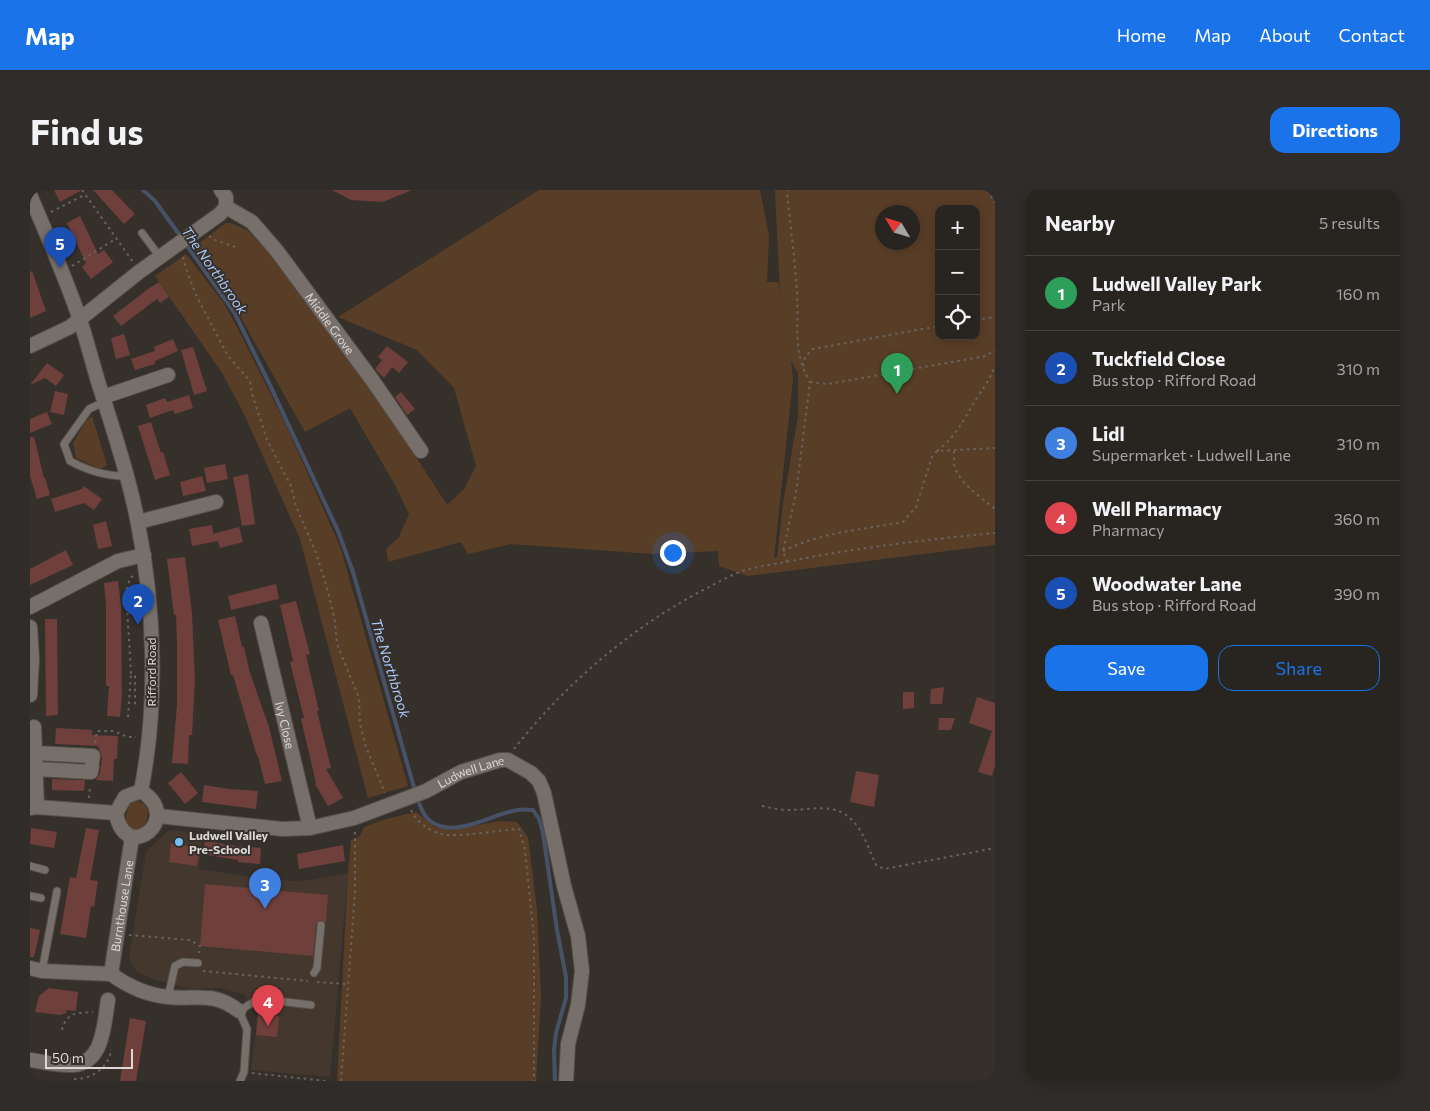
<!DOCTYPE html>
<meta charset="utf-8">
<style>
body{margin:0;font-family:Commissioner,sans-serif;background:#302c29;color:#f1f3f6}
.controls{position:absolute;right:15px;top:15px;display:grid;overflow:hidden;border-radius:10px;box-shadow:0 2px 12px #0003}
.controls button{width:45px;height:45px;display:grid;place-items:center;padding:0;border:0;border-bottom:1px solid #44413e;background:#282420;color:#f1f3f6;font:25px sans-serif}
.compass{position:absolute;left:845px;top:15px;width:45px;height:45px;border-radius:50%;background:#282420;box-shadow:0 2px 12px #0003;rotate:308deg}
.scale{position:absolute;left:15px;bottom:12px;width:88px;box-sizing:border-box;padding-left:5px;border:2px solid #dcd8d5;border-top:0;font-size:14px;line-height:18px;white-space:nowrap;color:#dcd8d5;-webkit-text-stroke:4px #36302b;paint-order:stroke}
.you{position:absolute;left:642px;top:362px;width:18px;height:18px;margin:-12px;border:4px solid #fff;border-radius:50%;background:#1a73e8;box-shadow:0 0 0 8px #1a73e833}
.badge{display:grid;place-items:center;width:32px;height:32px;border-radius:50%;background:#1a73e8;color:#fff;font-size:16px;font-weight:700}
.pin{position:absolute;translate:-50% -41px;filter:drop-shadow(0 1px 2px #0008)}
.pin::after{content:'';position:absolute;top:26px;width:18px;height:15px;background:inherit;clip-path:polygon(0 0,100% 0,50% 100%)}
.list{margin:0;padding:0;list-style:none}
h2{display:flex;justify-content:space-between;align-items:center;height:65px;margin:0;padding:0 20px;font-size:21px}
h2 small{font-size:16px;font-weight:400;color:#a5a4a5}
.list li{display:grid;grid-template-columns:32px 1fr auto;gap:15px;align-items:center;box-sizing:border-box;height:75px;padding:0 20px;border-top:1px solid #44413e}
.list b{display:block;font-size:19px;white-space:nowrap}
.list p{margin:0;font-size:16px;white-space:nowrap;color:#a5a4a5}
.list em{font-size:16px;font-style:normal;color:#a5a4a5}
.actions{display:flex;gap:10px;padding:15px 20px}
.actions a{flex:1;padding:11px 0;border:1px solid #1a73e8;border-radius:15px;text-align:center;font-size:18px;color:#1a73e8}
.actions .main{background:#1a73e8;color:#fff}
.icon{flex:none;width:28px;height:28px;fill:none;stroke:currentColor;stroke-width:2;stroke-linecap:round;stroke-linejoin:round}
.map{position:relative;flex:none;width:965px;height:891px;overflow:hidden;border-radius:15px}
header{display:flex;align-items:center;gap:30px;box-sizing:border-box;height:70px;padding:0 25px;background:#1a73e8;color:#fff}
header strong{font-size:24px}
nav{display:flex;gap:28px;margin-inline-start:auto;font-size:18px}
.intro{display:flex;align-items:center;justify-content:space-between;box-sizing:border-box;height:120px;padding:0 30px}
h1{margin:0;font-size:35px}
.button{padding:12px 22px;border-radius:15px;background:#1a73e8;color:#fff;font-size:18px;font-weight:700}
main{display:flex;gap:30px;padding:0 30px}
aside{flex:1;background:#282420;border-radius:15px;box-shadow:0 2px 12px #0003}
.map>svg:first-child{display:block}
.built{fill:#43372e}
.green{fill:#593e27;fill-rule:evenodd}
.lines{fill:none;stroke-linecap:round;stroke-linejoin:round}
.stream{stroke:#475268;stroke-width:4}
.building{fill:#6f3f3c}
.lane-casing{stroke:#534e49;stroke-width:9}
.street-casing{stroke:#534e49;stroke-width:16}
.path{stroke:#68635f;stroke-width:2;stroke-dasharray:2.5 4;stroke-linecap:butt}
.lane{stroke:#77706a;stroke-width:7}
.street{stroke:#77706a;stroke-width:14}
.poi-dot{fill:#74c0f6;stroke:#36302b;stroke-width:2}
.labels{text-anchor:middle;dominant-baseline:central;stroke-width:4;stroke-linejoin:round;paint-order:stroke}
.street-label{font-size:12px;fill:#dcd8d5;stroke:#36302b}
.poi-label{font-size:12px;font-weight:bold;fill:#dcd8d5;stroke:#36302b;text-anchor:start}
.water-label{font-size:14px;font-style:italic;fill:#aac8fa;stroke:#36302b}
</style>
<header>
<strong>Map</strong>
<nav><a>Home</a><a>Map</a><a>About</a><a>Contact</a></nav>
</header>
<div class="intro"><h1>Find us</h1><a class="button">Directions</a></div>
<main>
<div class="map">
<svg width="965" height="891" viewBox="0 0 965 891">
<rect width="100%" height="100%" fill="#36302b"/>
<polygon class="built" points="139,640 174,643 169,679 235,689 265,691 282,690 318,683 300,887 221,880 228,824 214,804 190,798 159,799 120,788 107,782 99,768 116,661"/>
<g class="green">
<path d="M 509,0 L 730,0 L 739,46 L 737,92 L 748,92 L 750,103 L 745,0 L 965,0 L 965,355 L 718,386 L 689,376 L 688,361 L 623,364 L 481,354 L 438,364 L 431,352 L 358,372 L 356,359 L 369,347 L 379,324 L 364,293 L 320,218 L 275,242 L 205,117 L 168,67 L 164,57 L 196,33 L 201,33 L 217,40 L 237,61 L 292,130 L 346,205 L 417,315 L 434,299 L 446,276 L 424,198 L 387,160 L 308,127 ZM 909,19 L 946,19 L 946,146 L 909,146 ZM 852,22 L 882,22 L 882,52 L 852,52 ZM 761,171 L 768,183 L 768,226 L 753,314 L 747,367 L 744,368 L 763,189 Z"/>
<polygon points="156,64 193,112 209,141 255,233 310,356 378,596 338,608 270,349 214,224 192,183 125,86"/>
<polygon points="62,226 77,275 71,279 46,268 43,253 56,231"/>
<path d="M 102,611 C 124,609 121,635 105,642 C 92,636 95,622 102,611 Z"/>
<polygon points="386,622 405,637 422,640 469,631 487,632 498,647 507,720 511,806 506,891 307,891 318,683 321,650 330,646 334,637 352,630"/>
</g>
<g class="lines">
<g class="stream">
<polyline points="113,0 125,11 151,47"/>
<path d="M 155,53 L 204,122 L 239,193 L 308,341 L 323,382 L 383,594 C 387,605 390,622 399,630 C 424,651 462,623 488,620 C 493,619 498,620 503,620 L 509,629 L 513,643 L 527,740 L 536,787 L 536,808 L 526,843 L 524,860 L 525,891"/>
</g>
</g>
<g class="building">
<polygon points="24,0 52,0 30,12"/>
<polygon points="63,0 82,0 105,24 94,34"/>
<polygon points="302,0 382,0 353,12 321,10"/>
<polygon points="50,26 68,64 74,60 83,72 61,89 52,77 56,73 37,33"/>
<polygon points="2,81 16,121 0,128 0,82"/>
<polygon points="129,92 139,107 130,113 127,109 91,136 83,126 118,99"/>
<polygon points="94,144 100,165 86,169 81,148"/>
<polygon points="143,149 148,161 125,171 125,174 105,180 101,169 125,161 124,157"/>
<polygon points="357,156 378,172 369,183 362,177 354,188 345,179 352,170 348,167"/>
<polygon points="163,157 177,201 164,205 151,160"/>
<polygon points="17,173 34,185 26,196 15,188 0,195"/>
<polygon points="25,201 38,204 34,225 20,222"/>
<polygon points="371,202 385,219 377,225 365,207"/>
<polygon points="159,205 163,218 145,224 143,220 120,228 116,215 135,208 137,212"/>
<polygon points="17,222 22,234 0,243 0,229"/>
<polygon points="121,232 131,263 133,262 140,285 125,290 108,236"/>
<polygon points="0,247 4,247 14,288 15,288 20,305 7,309 0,286"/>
<polygon points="195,274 198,289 177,293 174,278"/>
<polygon points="218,284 225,334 212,336 203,287"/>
<polygon points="172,286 176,301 153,306 150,292"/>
<polygon points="54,296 72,309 64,320 54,313 25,322 21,309 52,299"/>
<polygon points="76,331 82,356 68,359 63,335"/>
<polygon points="182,335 183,344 209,337 213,352 190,358 188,351 162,356 159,339"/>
<polygon points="36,360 43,375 0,395 0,379"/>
<polygon points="155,367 162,423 165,490 162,545 159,545 158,574 142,573 147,515 147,452 146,425 144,425 137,369"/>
<polygon points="88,391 91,415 92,504 90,527 77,526 79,496 76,496 76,414 74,393"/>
<polygon points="246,394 249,409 201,420 198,406"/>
<polygon points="266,411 280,464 276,465 289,521 287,521 301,578 296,579 313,608 298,616 285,594 286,593 271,529 274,528 260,472 263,471 250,415"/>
<polygon points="205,426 212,457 214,457 220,483 239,537 252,591 235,594 228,566 227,566 203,485 201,485 188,430"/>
<polygon points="15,429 27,429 28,525 16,526"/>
<polygon points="914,497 912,514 900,514 901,499"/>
<polygon points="873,502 884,502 884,518 873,519"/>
<polygon points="947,507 965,513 965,576 962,586 948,582 962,541 939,533"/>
<polygon points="909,528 925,528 921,540 908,540"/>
<polygon points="26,538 62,540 62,545 88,546 87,569 84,569 83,591 66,590 70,583 72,567 68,556 25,554"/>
<polygon points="826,581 849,585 844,617 820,612"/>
<polygon points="151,582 168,603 155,614 138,593"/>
<polygon points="22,589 55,590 54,601 22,600"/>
<polygon points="174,595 199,599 228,601 226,619 172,612"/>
<polygon points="1,638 27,642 24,658 0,654"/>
<polygon points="56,638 69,640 60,690 68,691 64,717 61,716 56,748 30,744 40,687 46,688"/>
<polygon points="175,651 208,656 231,658 230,674 208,672 208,670 172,664"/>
<polygon points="141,653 169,658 167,676 139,672"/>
<polygon points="313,655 315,671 269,679 267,664"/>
<polygon points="175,694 298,705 296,733 291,730 286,734 283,766 170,756"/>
<polygon points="0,738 10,740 4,767 0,767"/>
<polygon points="19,798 48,802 46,821 37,820 36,823 30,825 5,822 9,806"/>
<polygon points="228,824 249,826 247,847 226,845"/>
<polygon points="100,828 116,831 106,891 90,891"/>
</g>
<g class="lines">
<g class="lane-casing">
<g id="lane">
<polyline points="112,43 130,67"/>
<path d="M 74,212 L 59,219 L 34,254 L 40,271 C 59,281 75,286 96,286"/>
<polyline points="0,676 15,680"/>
<polyline points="0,706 11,708"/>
<polyline points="12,781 27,701"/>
<polyline points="284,783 287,778 291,735"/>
<polyline points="138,807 145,776 153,772 168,773"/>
<polyline points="210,891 214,882 217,839 209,821 225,811 232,809 281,815"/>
</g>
</g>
<g class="street-casing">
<g id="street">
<path d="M 0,5 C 17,45 35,86 49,127 C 58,153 64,181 73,207 C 86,249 100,291 108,334 C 125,419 128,516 111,601"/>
<path id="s1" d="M 196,17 L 222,32 L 247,61 L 343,191 L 391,261"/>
<polyline points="0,156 40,137 109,82 190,24 196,17 196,7 191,0"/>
<polyline points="73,207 138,185"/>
<polyline points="108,332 186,312"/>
<polyline points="0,417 88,371 114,365"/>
<path id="s2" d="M 231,433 L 280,638"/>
<polyline points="0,437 2,469 0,505"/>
<polyline points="4,537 7,617"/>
<polyline points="5,563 63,566 62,571"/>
<polyline points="6,579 61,582 62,576"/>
<path d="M 111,601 C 155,628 95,676 86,623 L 95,607 Z"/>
<polyline points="0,618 7,617 86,623"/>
<path id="s3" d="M 128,626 L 252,639 L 280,638 L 324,628 L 396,601 L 431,582 L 470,570 L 478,570 L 501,583 L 509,591 L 514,603 L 534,696 L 548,746 L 552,781 L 548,815 L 538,854 L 536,891"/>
<polyline points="0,778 12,781 81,784"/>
<path id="s4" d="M 81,784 L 102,647"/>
<path d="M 81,784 C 99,797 116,805 138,807 C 168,810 183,801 209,821"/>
<path d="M 0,870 C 14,872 29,876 43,875 C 74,873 74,833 78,810"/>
</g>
</g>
<g class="path">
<polyline points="52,0 103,72"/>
<polyline points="958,0 965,13"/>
<polyline points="21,22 56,4"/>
<polyline points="179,46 185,50 208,58"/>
<polyline points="153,67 156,79 166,105 198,166 220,191 222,204 237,250 261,296 266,316 286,363 297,398 305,431 307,454 329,508 330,534 336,557 355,603"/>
<polyline points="42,76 87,48"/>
<polyline points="946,130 965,127"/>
<polyline points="773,176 775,167 783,159 909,136"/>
<polyline points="780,192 798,194 956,166 965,160"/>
<path d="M 907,261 C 929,244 934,227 949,205 C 956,194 961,188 965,175"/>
<path d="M 924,261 C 924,265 924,270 924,274 C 928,293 951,307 965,319"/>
<path d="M 753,361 C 792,342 831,340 873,332 L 886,317 L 902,267 L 907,261 L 965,258"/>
<path d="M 757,372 L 753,361 L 766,303 L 780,192 C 762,161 769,137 767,103 C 765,69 760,34 757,0"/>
<polyline points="103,386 100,388 96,401 101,483 105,486 105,515 108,515"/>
<polyline points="98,527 101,483"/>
<polyline points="65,553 67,541 84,541 98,547 106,547"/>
<path d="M 484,559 C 536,493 603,436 677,398 C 691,391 704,383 719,379 C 735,375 753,373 770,369 C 835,357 900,349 965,343"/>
<polyline points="59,608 60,595"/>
<path d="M 732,616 C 741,618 750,620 759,620 C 781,620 805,612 822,630 C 834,642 839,660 846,675 L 854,679 L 965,658"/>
<path d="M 381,620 C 386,631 399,641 411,644 C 423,648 472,640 489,639 L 495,660 L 504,748 L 504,891"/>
<polyline points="99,745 160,750 170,756 169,763"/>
<polyline points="173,781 278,791"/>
<polyline points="287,792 317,794"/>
<path d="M 32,840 C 37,822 46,823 63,822"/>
<polyline points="222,883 296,891"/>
<path d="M 44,889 C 61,890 80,877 81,859"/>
<polyline points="311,891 325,702 325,641"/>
</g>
<use href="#lane" class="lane"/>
<use href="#street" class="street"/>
</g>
<circle class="poi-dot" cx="149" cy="652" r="5"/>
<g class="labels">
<g class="street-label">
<text stroke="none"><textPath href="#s1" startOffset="158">Middle Grove</textPath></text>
<text transform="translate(121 482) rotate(-90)">Rifford Road</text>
<text stroke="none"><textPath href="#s2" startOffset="105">Ivy Close</textPath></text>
<text stroke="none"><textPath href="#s3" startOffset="324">Ludwell Lane</textPath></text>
<text stroke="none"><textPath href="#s4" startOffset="69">Burnthouse Lane</textPath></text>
</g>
<g class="poi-label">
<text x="159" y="645">Ludwell Valley<tspan x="159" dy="14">Pre-School</tspan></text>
</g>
<g class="water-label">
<text transform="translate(185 80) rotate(55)">The Northbrook</text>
<text transform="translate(361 478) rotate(73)">The Northbrook</text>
</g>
</g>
</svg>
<div class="controls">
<button>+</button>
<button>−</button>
<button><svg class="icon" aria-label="locate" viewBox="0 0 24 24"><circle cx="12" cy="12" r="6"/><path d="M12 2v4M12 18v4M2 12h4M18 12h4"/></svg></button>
</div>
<svg class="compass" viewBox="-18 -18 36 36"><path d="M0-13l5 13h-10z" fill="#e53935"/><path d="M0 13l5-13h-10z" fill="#a5a4a5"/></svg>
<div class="scale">50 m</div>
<div class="you"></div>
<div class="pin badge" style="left:867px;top:204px;background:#2e9e5b">1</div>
<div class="pin badge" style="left:108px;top:435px;background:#1a4fb4">2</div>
<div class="pin badge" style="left:235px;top:719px;background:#3f7fe0">3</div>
<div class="pin badge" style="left:238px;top:836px;background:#e0444e">4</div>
<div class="pin badge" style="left:30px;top:78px;background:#1a4fb4">5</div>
</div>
<aside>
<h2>Nearby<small>5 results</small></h2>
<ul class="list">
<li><span class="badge" style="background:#2e9e5b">1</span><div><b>Ludwell Valley Park</b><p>Park</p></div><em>160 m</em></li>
<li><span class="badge" style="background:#1a4fb4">2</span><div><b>Tuckfield Close</b><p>Bus stop · Rifford Road</p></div><em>310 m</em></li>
<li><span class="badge" style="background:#3f7fe0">3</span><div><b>Lidl</b><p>Supermarket · Ludwell Lane</p></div><em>310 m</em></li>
<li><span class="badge" style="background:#e0444e">4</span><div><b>Well Pharmacy</b><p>Pharmacy</p></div><em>360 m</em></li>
<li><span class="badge" style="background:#1a4fb4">5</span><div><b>Woodwater Lane</b><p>Bus stop · Rifford Road</p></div><em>390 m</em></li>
</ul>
<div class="actions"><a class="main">Save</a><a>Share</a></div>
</aside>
</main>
